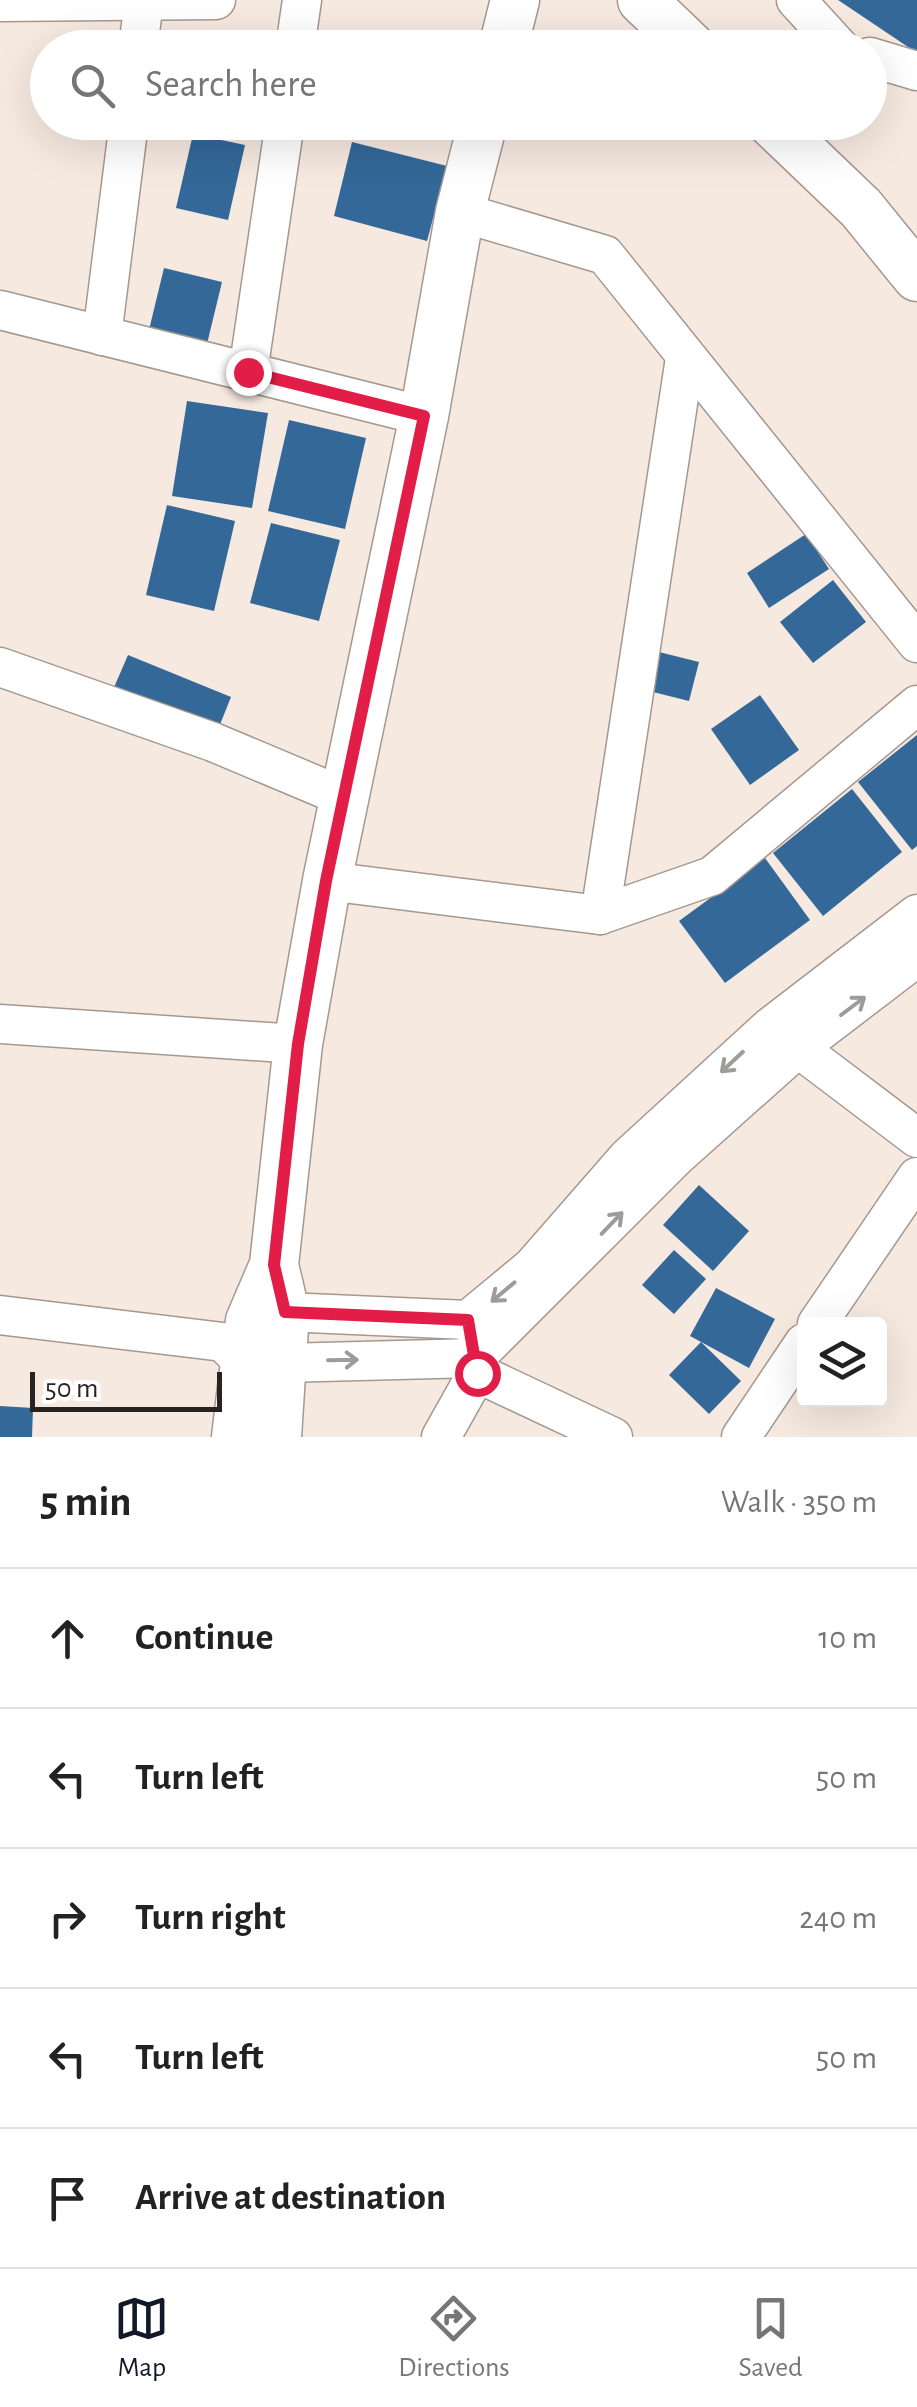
<!DOCTYPE html>
<meta charset="utf-8">
<style>
body{margin:0;font-family:"Alegreya Sans",sans-serif;background:#f6f6f6;color:#222}
.controls{position:absolute;right:30px;bottom:30px;display:grid;overflow:hidden;border-radius:10px;box-shadow:0 10px 40px #0002}
.controls button{width:90px;height:90px;display:grid;place-items:center;padding:0;border:0;border-bottom:2px solid #e0e0e0;background:#fff;color:#222;font:50px sans-serif}
.scale{position:absolute;left:30px;bottom:25px;width:192px;box-sizing:border-box;padding-left:10px;border:5px solid #282320;border-top:0;font-size:28px;line-height:35px;white-space:nowrap;color:#282320;-webkit-text-stroke:8px #fff;paint-order:stroke}
.stop{position:absolute;width:30px;height:30px;margin:-22px;border:8px solid #e11d48;border-radius:50%;background:#fff}
.stop.end{background:#e11d48;border-color:#fff;box-shadow:0 2px 10px #0008}
.list{margin:0;padding:0;list-style:none}
h2{display:flex;justify-content:space-between;align-items:center;height:130px;margin:0;padding:0 40px;font-size:42px}
h2 small{font-size:32px;font-weight:400;color:#767676}
.list li{display:grid;grid-template-columns:65px 1fr auto;gap:30px;align-items:center;box-sizing:border-box;height:140px;padding:0 40px;border-top:2px solid #e0e0e0}
.list b{display:block;font-size:38px;white-space:nowrap}
.list em{font-size:32px;font-style:normal;color:#767676}
.icon{flex:none;width:55px;height:55px;fill:none;stroke:currentColor;stroke-width:2;stroke-linecap:round;stroke-linejoin:round}
.map{position:relative;flex:none;width:917px;height:1437px;overflow:hidden}
.search{position:absolute;background:#fff;box-shadow:0 10px 40px #0002;left:30px;right:30px;top:30px;height:110px;display:flex;align-items:center;gap:25px;box-sizing:border-box;padding:0 35px;border-radius:55px;color:#767676;font-size:38px}
.sheet{height:830px;background:#fff}
nav{display:flex;justify-content:space-around;align-items:center;box-sizing:border-box;height:140px;border-top:2px solid #e0e0e0;background:#fff;font-size:28px;color:#767676}
nav a{display:grid;justify-items:center;gap:5px}
nav .on{color:#111827}
.map>svg:first-child{display:block}
.building{fill:#336898}
.lines{fill:none;stroke-linecap:round;stroke-linejoin:round}
.minor-casing{stroke:#a59890;stroke-width:41}
.major-casing{stroke:#a59890;stroke-width:51}
.minor{stroke:#fff;stroke-width:38}
.major{stroke:#fff;stroke-width:48}
.oneway{stroke:#9e9c9b}
.route{stroke:#e11d48;stroke-width:12}
</style>
<div class="map">
<svg width="917" height="1437" viewBox="0 0 917 1437">
<rect width="100%" height="100%" fill="#f6e9e0"/>
<g class="building">
<polygon points="838,0 917,0 917,53 850,8"/>
<polygon points="193,134 245,145 228,220 176,208"/>
<polygon points="352,142 447,166 427,241 334,216"/>
<polygon points="164,268 222,282 206,348 148,334"/>
<polygon points="187,401 268,413 252,508 172,496"/>
<polygon points="289,420 366,438 345,529 268,511"/>
<polygon points="167,505 235,521 214,611 146,595"/>
<polygon points="271,523 340,540 319,621 250,603"/>
<polygon points="806,534 829,569 769,608 747,573"/>
<polygon points="833,580 866,622 813,663 780,622"/>
<polygon points="655,651 699,662 689,701 645,690"/>
<polygon points="128,655 231,697 213,742 109,699"/>
<polygon points="760,695 799,750 750,785 711,729"/>
<polygon points="917,735 917,846 912,850 858,782"/>
<polygon points="852,789 902,852 823,916 773,853"/>
<polygon points="765,858 810,920 725,983 679,921"/>
<polygon points="699,1185 749,1231 713,1271 663,1225"/>
<polygon points="674,1250 706,1279 674,1314 642,1285"/>
<polygon points="716,1288 775,1319 749,1368 690,1336"/>
<polygon points="701,1342 741,1381 709,1414 669,1375"/>
<polygon points="0,1406 33,1408 32,1437 0,1437"/>
</g>
<g class="lines">
<g class="minor-casing">
<g id="minor">
<polyline points="796,0 840,48"/>
<polyline points="0,2 216,0"/>
<polyline points="138,48 144,1"/>
<polyline points="295,48 302,0"/>
<polyline points="870,57 917,71"/>
<polyline points="460,212 605,255 917,643"/>
<polyline points="0,310 424,416"/>
<polyline points="102,336 129,122"/>
<polyline points="248,372 285,122"/>
<polyline points="0,667 213,742 344,797"/>
<polyline points="327,881 600,915 712,876 917,705"/>
<polyline points="600,915 685,358"/>
<polyline points="0,1024 298,1044"/>
<polyline points="798,1048 917,1138"/>
<polyline points="0,1315 223,1342 245,1364 475,1358 676,1157 798,1048 917,957"/>
<polyline points="258,1319 285,1312 468,1320 532,1267 628,1157 770,1027 917,914"/>
<polyline points="817,1324 917,1177"/>
<polyline points="477,1373 613,1437"/>
<polyline points="441,1437 477,1373 474,1349"/>
<polyline points="741,1437 804,1343"/>
</g>
</g>
<g class="major-casing">
<g id="major">
<polyline points="642,0 692,48"/>
<polyline points="503,48 515,0"/>
<polyline points="771,122 861,208 917,277"/>
<polyline points="274,1265 285,1312 277,1437"/>
<polyline points="236,1437 250,1321 274,1265 298,1044 327,881 424,416 460,212 483,122"/>
</g>
</g>
<use href="#minor" class="minor"/>
<use href="#major" class="major"/>
</g>
<defs><path id="oneway-shaft" d="M-6 0H5M1.5-3L5.5 0L1.5 3" fill="none" stroke-width="1.6" stroke-linecap="round" stroke-linejoin="round" transform="scale(2.5)"/></defs>
<g class="oneway">
<use href="#oneway-shaft" transform="translate(853 1006) rotate(-37)"/>
<use href="#oneway-shaft" transform="translate(732 1062) rotate(137)"/>
<use href="#oneway-shaft" transform="translate(612 1223) rotate(-46)"/>
<use href="#oneway-shaft" transform="translate(503 1292) rotate(140)"/>
<use href="#oneway-shaft" transform="translate(343 1360) rotate(-1)"/>
</g>
<g class="lines">
<polyline class="route" points="248,372 424,416 326,881 298,1044 274,1265 285,1312 468,1320 477,1373"/>
</g>
</svg>
<div class="controls">
<button><svg class="icon" aria-label="layers" viewBox="0 0 24 24"><path d="M12 4l9 5-9 5-9-5zM3 14l9 5 9-5"/></svg></button>
</div>
<div class="scale">50 m</div>
<div class="stop" style="left:477px;top:1373px"></div>
<div class="stop end" style="left:248px;top:372px"></div>
<div class="search"><svg class="icon" aria-label="search" viewBox="0 0 24 24"><circle cx="10" cy="10" r="6"/><path d="M15 15l6 6"/></svg>Search here</div>
</div>
<section class="sheet">
<h2>5 min<small>Walk · 350 m</small></h2>
<ul class="list">
<li><svg class="icon" aria-label="ahead" viewBox="0 0 24 24"><path d="M12 20V5M6 11l6-6 6 6"/></svg><div><b>Continue</b></div><em>10 m</em></li>
<li><svg class="icon" aria-label="left" viewBox="0 0 24 24"><path d="M17 20v-9H6M10 6l-5 5 5 5"/></svg><div><b>Turn left</b></div><em>50 m</em></li>
<li><svg class="icon" aria-label="right" viewBox="0 0 24 24"><path d="M7 20v-9h11M14 6l5 5-5 5"/></svg><div><b>Turn right</b></div><em>240 m</em></li>
<li><svg class="icon" aria-label="left" viewBox="0 0 24 24"><path d="M17 20v-9H6M10 6l-5 5 5 5"/></svg><div><b>Turn left</b></div><em>50 m</em></li>
<li><svg class="icon" aria-label="arrive" viewBox="0 0 24 24"><path d="M6 21V4h12l-3 4 3 4H6"/></svg><div><b>Arrive at destination</b></div></li>
</ul>
</section>
<nav>
<a class="on"><svg class="icon" aria-label="map" viewBox="0 0 24 24"><path d="M3 6l6-2 6 2 6-2v14l-6 2-6-2-6 2zM9 4v14M15 6v14"/></svg>Map</a>
<a><svg class="icon" aria-label="directions" viewBox="0 0 24 24"><path d="M12 3l9 9-9 9-9-9zM9 14v-3h6M13 9l2 2-2 2"/></svg>Directions</a>
<a><svg class="icon" aria-label="saved" viewBox="0 0 24 24"><path d="M7 4h10v16l-5-4-5 4z"/></svg>Saved</a>
</nav>
